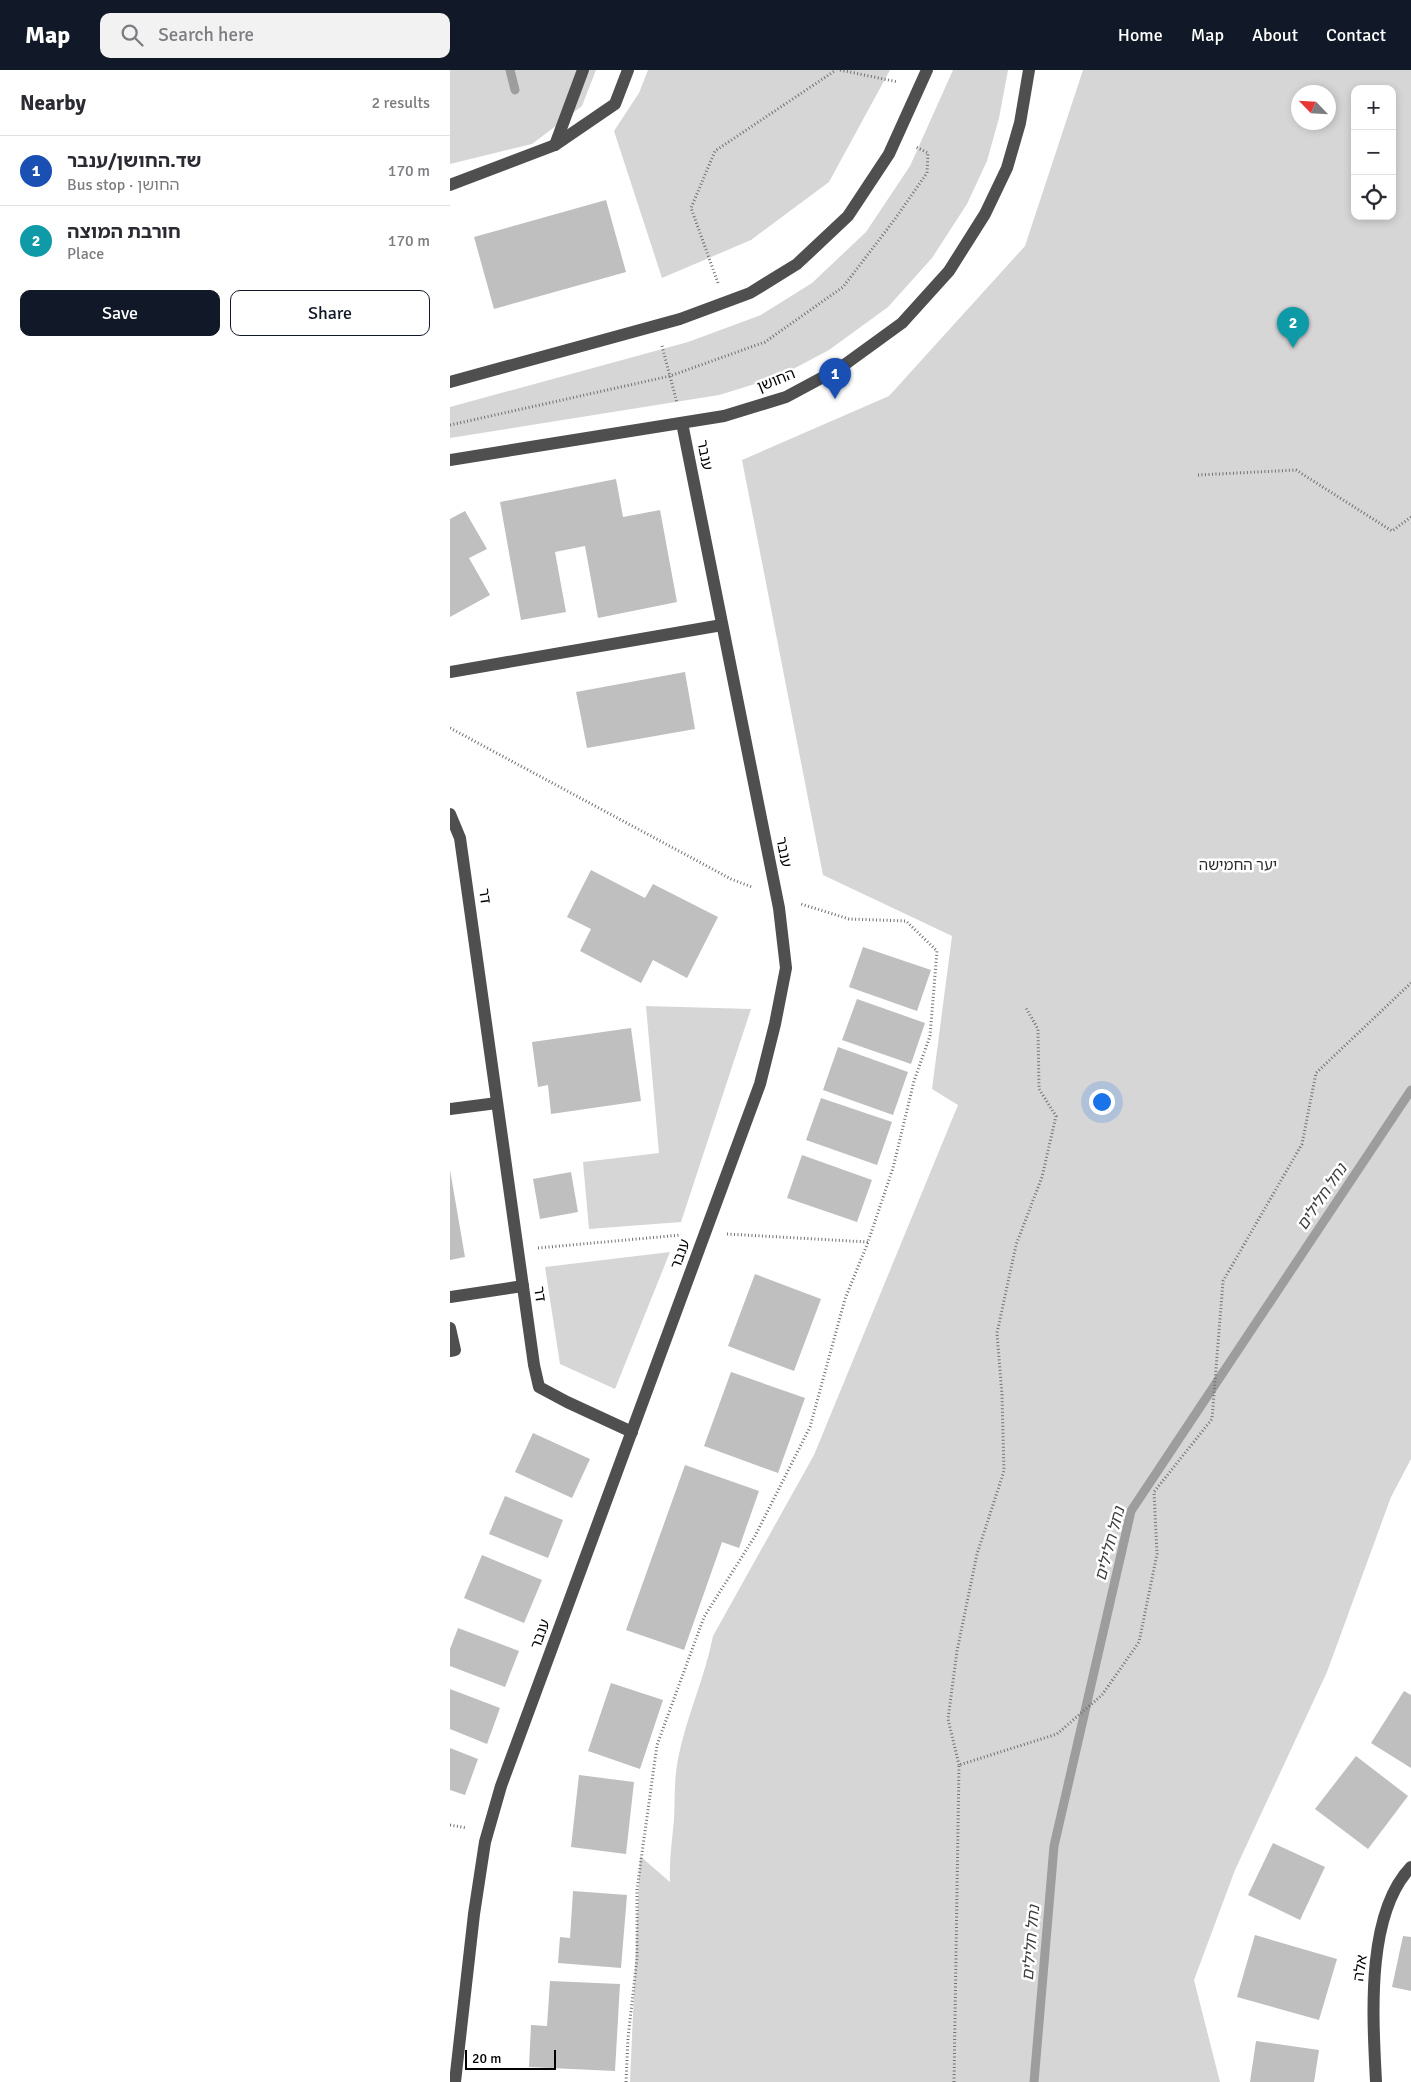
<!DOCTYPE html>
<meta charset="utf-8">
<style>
body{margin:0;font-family:Signika,"Noto Sans Hebrew",sans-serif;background:#f2f2f3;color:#2b2b33}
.controls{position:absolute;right:15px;top:15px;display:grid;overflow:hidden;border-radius:10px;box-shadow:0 2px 8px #0003}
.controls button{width:45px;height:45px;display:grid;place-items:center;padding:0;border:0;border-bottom:1px solid #e1e1e2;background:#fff;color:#2b2b33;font:25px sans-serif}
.compass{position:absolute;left:841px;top:15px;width:45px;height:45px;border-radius:50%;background:#fff;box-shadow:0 2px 8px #0003;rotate:295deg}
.scale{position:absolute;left:15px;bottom:12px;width:91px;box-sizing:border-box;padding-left:5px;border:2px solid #000;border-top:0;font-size:14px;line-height:18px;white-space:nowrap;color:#000;-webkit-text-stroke:4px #fff;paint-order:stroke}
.you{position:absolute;left:651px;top:1031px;width:18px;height:18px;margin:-12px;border:4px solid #fff;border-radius:50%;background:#1a73e8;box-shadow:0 0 0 8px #1a73e833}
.badge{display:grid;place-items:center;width:32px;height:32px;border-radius:50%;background:#111827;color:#fff;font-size:16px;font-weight:700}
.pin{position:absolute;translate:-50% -41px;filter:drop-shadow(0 1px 2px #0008)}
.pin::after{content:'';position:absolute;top:26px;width:18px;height:15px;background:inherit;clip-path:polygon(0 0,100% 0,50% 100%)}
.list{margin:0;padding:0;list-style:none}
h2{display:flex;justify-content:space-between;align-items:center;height:65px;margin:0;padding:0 20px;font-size:21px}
h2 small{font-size:16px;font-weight:400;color:#7c7c81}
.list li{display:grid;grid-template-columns:32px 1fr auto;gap:15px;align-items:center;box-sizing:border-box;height:70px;padding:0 20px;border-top:1px solid #e1e1e2}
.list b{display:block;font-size:19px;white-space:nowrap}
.list p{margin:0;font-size:16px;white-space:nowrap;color:#7c7c81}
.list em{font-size:16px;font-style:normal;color:#7c7c81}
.actions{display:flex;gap:10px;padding:15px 20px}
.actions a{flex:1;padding:11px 0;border:1px solid #111827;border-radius:10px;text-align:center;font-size:18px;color:#111827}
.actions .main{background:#111827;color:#fff}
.icon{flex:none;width:28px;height:28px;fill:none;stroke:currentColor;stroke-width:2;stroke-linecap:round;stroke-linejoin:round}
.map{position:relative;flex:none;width:961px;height:2012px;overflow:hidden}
header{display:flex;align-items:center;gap:30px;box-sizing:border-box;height:70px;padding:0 25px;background:#111827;color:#fff}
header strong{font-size:24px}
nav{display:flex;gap:28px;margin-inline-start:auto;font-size:18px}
.search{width:350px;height:45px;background:#f2f2f3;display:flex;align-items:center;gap:12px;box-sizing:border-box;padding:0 18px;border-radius:10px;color:#7c7c81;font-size:19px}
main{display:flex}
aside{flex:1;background:#fff}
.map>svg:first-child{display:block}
.green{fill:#d6d6d6;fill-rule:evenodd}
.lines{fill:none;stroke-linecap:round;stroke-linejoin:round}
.stream{stroke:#9d9d9d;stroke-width:9}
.building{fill:#bfbfbf}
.path{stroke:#717171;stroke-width:3;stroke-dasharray:1 2.5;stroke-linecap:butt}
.minor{stroke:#4f4f4f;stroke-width:12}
.labels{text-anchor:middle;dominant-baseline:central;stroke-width:5;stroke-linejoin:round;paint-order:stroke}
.street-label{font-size:15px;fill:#000;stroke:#fff}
.park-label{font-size:15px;fill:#2d2d2d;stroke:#fff}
.water-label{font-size:16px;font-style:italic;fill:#3e3e3e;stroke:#fff}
</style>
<header>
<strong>Map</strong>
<div class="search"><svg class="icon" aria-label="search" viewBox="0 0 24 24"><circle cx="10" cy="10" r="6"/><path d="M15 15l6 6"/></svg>Search here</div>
<nav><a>Home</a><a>Map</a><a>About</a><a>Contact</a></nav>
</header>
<main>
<aside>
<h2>Nearby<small>2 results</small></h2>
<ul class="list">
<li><span class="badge" style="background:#1a4fb4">1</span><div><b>שד.החושן/ענבר</b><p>Bus stop · החושן</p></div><em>170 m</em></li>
<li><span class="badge" style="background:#0f9aa8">2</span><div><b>חורבת המוצה</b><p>Place</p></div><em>170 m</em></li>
</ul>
<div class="actions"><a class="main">Save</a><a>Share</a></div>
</aside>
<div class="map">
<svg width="961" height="2012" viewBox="0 0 961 2012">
<rect width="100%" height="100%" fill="#fff"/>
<g class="green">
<polygon points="0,0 146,0 132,36 82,74 0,94"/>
<polygon points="198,0 440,0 379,112 301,170 212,208 164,61 189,23"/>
<polygon points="503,0 558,0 549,48 537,91 517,134 482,188 438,237 379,280 328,307 269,325 0,368 0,337 238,272 311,245 362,213 416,162 460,96"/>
<path d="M 633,0 L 961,0 L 961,1389 L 941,1427 L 877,1602 L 785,1800 L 744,1910 L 770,2012 L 180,2012 L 190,1786 L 220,1812 C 219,1791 222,1771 224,1750 C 225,1730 224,1709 228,1689 C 236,1647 255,1608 263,1566 L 364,1385 L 508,1035 L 482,1019 L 502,866 L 373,805 L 292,390 L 439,326 L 575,176 ZM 905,19 L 942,19 L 942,146 L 905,146 ZM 848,22 L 878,22 L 878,52 L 848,52 Z"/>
<polygon points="196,936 301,939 231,1152 139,1159 133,1092 209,1083"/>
<polygon points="220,1182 165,1319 110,1294 95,1197"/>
</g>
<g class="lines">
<g class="stream">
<polyline points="60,0 65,20"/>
<polyline points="584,2012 604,1776 681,1441 961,1020"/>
</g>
</g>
<g class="building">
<polygon points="156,130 176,202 44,239 24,167"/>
<polygon points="166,409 173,447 210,440 227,532 148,548 135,476 105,482 116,542 71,550 50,432"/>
<polygon points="15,441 37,479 19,488 40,525 0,547 0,449"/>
<polygon points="235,602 245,659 137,678 126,622"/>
<polygon points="141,800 195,828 203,814 268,847 237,908 203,890 191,913 130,881 141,859 117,847"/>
<polygon points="413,877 481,900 467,941 399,917"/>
<polygon points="407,929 475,953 461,994 392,970"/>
<polygon points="181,958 191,1031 101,1044 98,1015 88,1017 82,972"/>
<polygon points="388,977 458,1002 443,1045 373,1020"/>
<polygon points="371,1028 442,1052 427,1095 356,1070"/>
<polygon points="352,1085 422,1110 407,1152 337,1128"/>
<polygon points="0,1100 15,1187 0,1190"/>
<polygon points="121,1102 128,1142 90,1149 83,1109"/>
<polygon points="305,1204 371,1229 344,1301 278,1276"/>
<polygon points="281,1302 355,1328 328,1403 254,1376"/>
<polygon points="83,1363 140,1389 122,1428 65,1402"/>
<polygon points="235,1395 309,1421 289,1478 272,1472 234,1580 176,1560"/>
<polygon points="55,1426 113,1450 98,1488 39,1464"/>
<polygon points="32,1485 92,1510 74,1553 14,1528"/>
<polygon points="8,1558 69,1581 55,1617 0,1596 0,1579"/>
<polygon points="161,1613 213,1630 190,1699 138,1681"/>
<polygon points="0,1619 50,1638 37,1674 0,1659"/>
<polygon points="954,1621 961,1625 961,1698 921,1673"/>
<polygon points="0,1678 28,1689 15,1725 0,1720"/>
<polygon points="906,1686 958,1726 918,1779 865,1739"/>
<polygon points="129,1705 184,1712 176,1784 121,1777"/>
<polygon points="823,1773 875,1797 850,1850 798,1825"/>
<polygon points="123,1821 177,1825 171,1898 108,1893 110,1867 120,1868"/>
<polygon points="805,1865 887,1889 869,1950 787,1927"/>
<polygon points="953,1866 961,1867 961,1921 942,1917"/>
<polygon points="100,1911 170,1914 165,2001 79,1997 81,1955 97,1956"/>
<polygon points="806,1971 869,1980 864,2012 800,2012"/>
</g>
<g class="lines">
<g class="path">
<polyline points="390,0 448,12"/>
<polyline points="268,213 241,138 265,81 386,0"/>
<polyline points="212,276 227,333"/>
<polyline points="0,355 220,306 315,272 393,217 445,149 477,103 478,83 466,77"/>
<polyline points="748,405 846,400 942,461 961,447"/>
<polyline points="0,658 281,809 302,817"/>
<polyline points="277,1164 418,1172"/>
<polyline points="88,1178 231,1165"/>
<polyline points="509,1695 498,1649 507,1581 527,1484 554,1401 552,1325 547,1263 566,1175 592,1107 606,1046 589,1019 588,959 576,938"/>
<polyline points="0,1755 17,1758"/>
<polyline points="176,2012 178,1968 187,1888 187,1819 207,1675 254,1547 305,1466 360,1357 395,1229 418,1172 443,1098 464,1011 480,966 487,881 456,851 399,849 351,834"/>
<polyline points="504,2012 509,1695 607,1664 652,1625 689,1572 707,1484 704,1422 762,1349 773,1211 852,1074 866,1003 961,913"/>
</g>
<g class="minor">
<polyline points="105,75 133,0"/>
<polyline points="0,115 105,75 165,34 178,0"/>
<polyline points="0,312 230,249 300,223 347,194 398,146 439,84 477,0"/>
<polyline points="0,390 274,346 336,327 390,298 452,253 499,201 535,144 557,98 570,53 579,0"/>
<polyline points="0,602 272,555"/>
<polyline points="0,744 10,768 84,1295 89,1317 117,1332 182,1362"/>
<polyline points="0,1039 47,1033"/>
<polyline points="0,1227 73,1216"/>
<polyline points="0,1258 5,1280 0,1281"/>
<polyline points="5,2012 24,1844 35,1772 51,1716 310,1014 325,954 336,898 329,838 232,353"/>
<path d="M 926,2012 C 923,1949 915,1845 961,1797"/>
</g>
</g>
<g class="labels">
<g class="street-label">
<text transform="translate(326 310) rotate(-22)">החושן</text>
<text transform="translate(255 385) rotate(79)">ענבר</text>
<text transform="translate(334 782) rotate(79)">ענבר</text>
<text transform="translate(35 826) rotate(82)">דר</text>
<text transform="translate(230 1184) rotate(-70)">ענבר</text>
<text transform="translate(90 1224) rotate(82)">דר</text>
<text transform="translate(90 1564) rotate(-70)">ענבר</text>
<text transform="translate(910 1898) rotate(-82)">אלה</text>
</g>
<g class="park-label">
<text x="788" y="795">יער החמישה</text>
</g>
<g class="water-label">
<text transform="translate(872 1127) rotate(-56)">נחל חלילים</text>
<text transform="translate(660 1474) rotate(-75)">נחל חלילים</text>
<text transform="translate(581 1873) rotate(-85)">נחל חלילים</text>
</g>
</g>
</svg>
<div class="controls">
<button>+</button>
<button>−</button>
<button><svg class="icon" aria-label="locate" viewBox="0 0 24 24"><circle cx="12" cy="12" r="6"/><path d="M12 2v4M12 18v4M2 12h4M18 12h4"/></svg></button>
</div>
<svg class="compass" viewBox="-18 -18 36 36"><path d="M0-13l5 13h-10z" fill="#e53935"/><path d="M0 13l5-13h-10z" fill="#7c7c81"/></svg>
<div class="scale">20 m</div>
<div class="you"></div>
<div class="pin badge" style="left:385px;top:329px;background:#1a4fb4">1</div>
<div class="pin badge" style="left:843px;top:278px;background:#0f9aa8">2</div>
</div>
</main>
